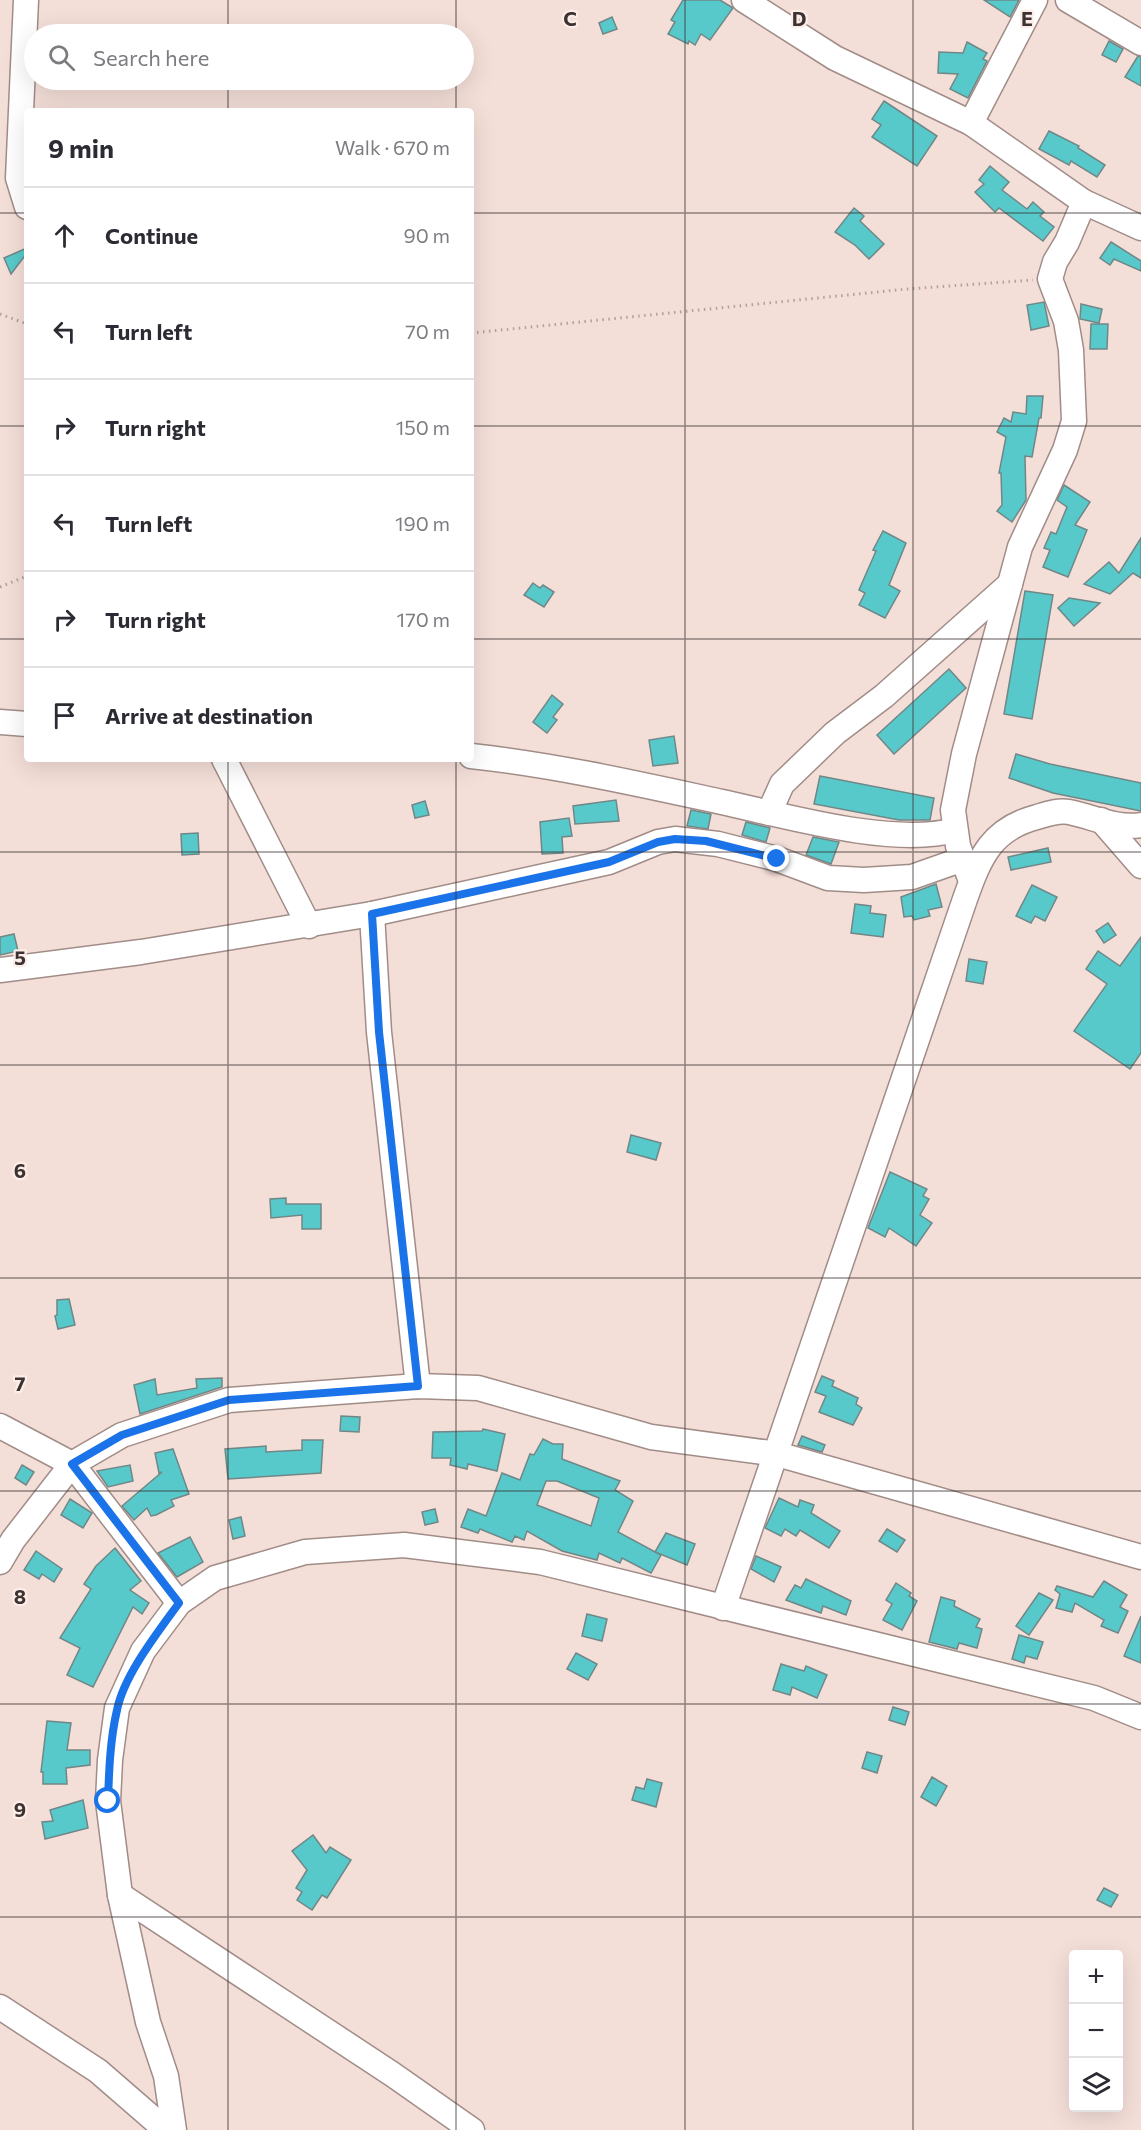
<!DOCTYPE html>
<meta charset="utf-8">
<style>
body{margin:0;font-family:Commissioner,sans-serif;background:#f7f7f7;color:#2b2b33}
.controls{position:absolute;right:18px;bottom:18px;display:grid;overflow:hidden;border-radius:6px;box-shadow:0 6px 24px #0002}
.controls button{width:54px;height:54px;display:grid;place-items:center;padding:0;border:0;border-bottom:2px solid #e1e1e2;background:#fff;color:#2b2b33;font:30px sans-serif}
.stop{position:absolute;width:18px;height:18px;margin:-14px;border:4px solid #1a73e8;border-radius:50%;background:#fff}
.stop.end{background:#1a73e8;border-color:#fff;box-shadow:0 2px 6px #0008}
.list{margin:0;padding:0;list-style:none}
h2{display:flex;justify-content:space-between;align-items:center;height:78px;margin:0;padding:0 24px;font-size:26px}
h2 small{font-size:20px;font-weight:400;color:#7c7c81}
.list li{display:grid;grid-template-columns:39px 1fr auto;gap:18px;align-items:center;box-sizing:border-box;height:96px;padding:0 24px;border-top:2px solid #e1e1e2}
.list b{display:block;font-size:22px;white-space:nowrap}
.list em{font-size:20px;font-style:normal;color:#7c7c81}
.icon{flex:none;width:33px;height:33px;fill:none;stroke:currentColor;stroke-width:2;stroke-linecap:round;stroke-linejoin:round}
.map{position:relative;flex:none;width:1141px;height:2130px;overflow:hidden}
.search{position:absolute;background:#fff;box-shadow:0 6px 24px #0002;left:24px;top:24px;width:450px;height:66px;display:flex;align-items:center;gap:15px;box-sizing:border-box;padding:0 21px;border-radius:33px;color:#7c7c81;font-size:22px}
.panel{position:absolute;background:#fff;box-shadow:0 6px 24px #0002;left:24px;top:108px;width:450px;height:654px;border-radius:6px}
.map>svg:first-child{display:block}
.building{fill:#58c9ca;stroke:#708787;stroke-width:1.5;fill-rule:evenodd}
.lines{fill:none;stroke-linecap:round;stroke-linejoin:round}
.minor-casing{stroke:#a18c87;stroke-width:27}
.path{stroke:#b1a09c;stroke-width:3;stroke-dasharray:1.5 4.5;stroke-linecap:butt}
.minor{stroke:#fff;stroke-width:24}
.route{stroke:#1a73e8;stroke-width:8}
.grid{fill:none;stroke:#3b3331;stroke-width:1.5;stroke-opacity:0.55}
.grid-label{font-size:20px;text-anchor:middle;font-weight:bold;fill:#3b3331;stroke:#feece8;stroke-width:4.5;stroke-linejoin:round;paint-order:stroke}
</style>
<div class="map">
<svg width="1141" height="2130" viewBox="0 0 1141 2130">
<rect width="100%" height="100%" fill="#f4ded8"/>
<g class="building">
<polygon points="683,0 720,0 733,8 710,40 701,34 695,45 689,41 688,44 668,34 675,22 671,20"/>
<polygon points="984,0 1019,0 1010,17"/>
<polygon points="612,17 617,29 603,34 599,23"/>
<polygon points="1109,41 1123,49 1116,62 1102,55"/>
<polygon points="967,42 987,53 983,59 987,61 968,98 950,89 958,74 938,73 939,52 963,53"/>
<polygon points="1138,56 1141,57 1141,86 1125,77"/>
<polygon points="884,101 937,136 917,166 872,137 881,125 872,119"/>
<polygon points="1049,131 1079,146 1078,148 1105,165 1097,177 1071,161 1069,165 1039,149"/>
<polygon points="990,166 1009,182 1002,190 1027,209 1033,202 1044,212 1040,216 1054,227 1043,241 999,208 995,212 975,192 984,184 979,180"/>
<polygon points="854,208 864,216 860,221 884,244 869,259 855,245 835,232"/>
<polygon points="1111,242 1141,261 1141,271 1114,259 1110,265 1100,258"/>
<polygon points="27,248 27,253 11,274 4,258"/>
<polygon points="1044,302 1049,326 1031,330 1027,305"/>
<polygon points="1081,304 1102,309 1099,323 1080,319"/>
<polygon points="1091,324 1108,324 1107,349 1090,349"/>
<polygon points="1027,396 1043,396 1041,418 1039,418 1032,457 1025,456 1026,500 1012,522 997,511 1002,505 1001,473 999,473 1006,437 997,432 1004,418 1011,422 1013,412 1026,414"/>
<polygon points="1064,485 1090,502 1075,525 1087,530 1068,577 1043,567 1050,550 1044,548 1051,532 1056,534 1067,507 1057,500"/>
<polygon points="883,531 906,543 889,585 900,591 885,618 859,605 865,593 859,590 876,551 873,550"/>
<polygon points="1141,538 1141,578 1133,573 1110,594 1084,584 1109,562 1119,573"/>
<polygon points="533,583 540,588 543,585 554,592 544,607 524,595"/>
<polygon points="1025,591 1053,595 1032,719 1004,714"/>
<polygon points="1069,598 1100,603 1074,626 1058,608"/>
<polygon points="949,669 966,688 894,754 877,735"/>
<polygon points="552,695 563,704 553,717 557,720 547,733 533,722"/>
<polygon points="674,736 678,763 653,766 649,740"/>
<polygon points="1016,754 1050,764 1141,783 1141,811 1053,793 1009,778"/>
<polygon points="820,776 934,798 930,820 899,820 814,804"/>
<polygon points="616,800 619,821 575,824 573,806"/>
<polygon points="425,801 429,815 415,818 412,805"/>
<polygon points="691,810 711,814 708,829 687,826"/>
<polygon points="569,818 572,836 562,837 563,853 542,854 540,822"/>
<polygon points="746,822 770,828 766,842 742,835"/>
<polygon points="198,833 199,854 182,855 181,834"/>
<polygon points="813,837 839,842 831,864 806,855"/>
<polygon points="1048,848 1051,862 1011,870 1008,857"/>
<polygon points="936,884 942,907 928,910 930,916 914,920 912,916 904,917 901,897"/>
<polygon points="1032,885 1057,897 1045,921 1035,916 1031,923 1016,916"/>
<polygon points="855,904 871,906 870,913 886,915 883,937 851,933"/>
<polygon points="1108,923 1116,935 1104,943 1096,931"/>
<polygon points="14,934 18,951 0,955 0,937"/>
<polygon points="1141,937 1141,1053 1130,1069 1074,1031 1107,984 1086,969 1098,951 1120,966"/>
<polygon points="969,959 987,962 983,984 966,981"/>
<polygon points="631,1135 661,1143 656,1160 627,1152"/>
<polygon points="890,1172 927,1189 923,1196 929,1199 920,1215 932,1223 916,1246 889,1228 885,1237 868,1228"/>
<polygon points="286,1198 286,1204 321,1204 321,1229 302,1229 302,1215 271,1218 270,1199"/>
<polygon points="69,1299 75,1325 58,1329 55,1316 57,1315 57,1300"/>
<polygon points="822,1376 834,1381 832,1386 858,1398 856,1404 862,1408 853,1425 819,1412 826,1396 815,1392"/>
<polygon points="222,1378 222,1387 140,1414 134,1385 155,1379 157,1395 197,1388 196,1379"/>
<polygon points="341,1416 360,1417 359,1432 340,1431"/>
<polygon points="483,1429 505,1434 497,1471 468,1464 467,1469 450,1465 451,1458 432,1458 433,1432 482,1431"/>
<polygon points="802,1436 825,1445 822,1452 798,1445"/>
<path d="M 543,1439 L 553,1444 L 563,1444 L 562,1459 L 620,1481 L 615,1490 L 633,1501 L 618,1532 L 661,1555 L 651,1573 L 622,1558 L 620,1563 L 599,1553 L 597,1560 L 562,1551 L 527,1531 L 524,1540 L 515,1536 L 512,1542 L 480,1529 L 478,1533 L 461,1527 L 468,1509 L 486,1516 L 502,1473 L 520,1480 L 530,1454 L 534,1455 ZM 546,1481 L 557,1481 L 599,1498 L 591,1526 L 537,1505 Z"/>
<polygon points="302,1440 323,1440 321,1473 228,1479 225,1449 266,1446 266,1452 302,1450"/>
<polygon points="173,1449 189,1494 171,1500 174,1506 156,1515 151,1516 147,1508 134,1520 122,1506 162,1472 159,1473 155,1453"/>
<polygon points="22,1465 34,1472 26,1485 15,1478"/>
<polygon points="130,1465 133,1481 108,1487 97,1471"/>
<polygon points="779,1498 798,1507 800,1500 814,1505 811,1513 840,1531 829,1548 800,1530 796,1536 785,1529 781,1536 765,1528"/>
<polygon points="70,1499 92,1513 83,1528 61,1515"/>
<polygon points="435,1509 438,1522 425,1525 422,1512"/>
<polygon points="241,1517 245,1536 233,1539 229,1520"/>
<polygon points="887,1529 905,1540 897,1552 879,1541"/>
<polygon points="666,1533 695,1544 687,1565 655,1552"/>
<polygon points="190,1537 203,1562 177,1577 158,1553"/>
<polygon points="115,1548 141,1581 130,1590 149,1603 142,1614 133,1607 93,1687 67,1675 80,1648 60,1638 91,1589 84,1584 96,1566"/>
<polygon points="36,1551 62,1569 54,1582 42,1574 39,1579 24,1570"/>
<polygon points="756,1556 781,1567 774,1582 751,1569"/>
<polygon points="806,1579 851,1601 846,1615 823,1606 821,1613 786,1600 795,1585 801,1588"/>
<polygon points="1104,1581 1127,1595 1120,1607 1128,1611 1118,1633 1101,1626 1104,1620 1075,1603 1072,1612 1056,1608 1060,1594 1055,1590 1057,1586 1093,1597"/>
<polygon points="896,1583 911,1593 909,1596 917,1601 902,1630 883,1620 892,1604 886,1600"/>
<polygon points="1039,1593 1053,1600 1029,1635 1016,1626"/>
<polygon points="941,1597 955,1601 954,1606 980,1619 976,1627 982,1629 977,1648 959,1643 957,1649 929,1642"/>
<polygon points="587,1614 607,1619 602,1641 582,1636"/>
<polygon points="1141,1616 1141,1663 1124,1656"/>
<polygon points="1019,1635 1043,1642 1037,1659 1026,1656 1024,1663 1012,1659"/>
<polygon points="576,1653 597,1664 588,1680 567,1669"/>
<polygon points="781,1664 804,1671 806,1666 827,1675 817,1698 792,1687 790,1695 773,1690"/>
<polygon points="893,1707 909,1712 905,1725 889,1720"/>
<polygon points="47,1721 71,1723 67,1750 90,1750 90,1765 66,1768 67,1784 43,1784 43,1772 41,1772"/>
<polygon points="867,1752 882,1756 877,1773 862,1768"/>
<polygon points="932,1777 947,1786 936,1806 921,1797"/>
<polygon points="647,1779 662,1783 656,1807 632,1800 636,1787 644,1789"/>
<polygon points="83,1800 88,1828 45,1839 42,1822 53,1821 50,1810"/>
<polygon points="313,1835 326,1853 330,1847 351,1860 327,1898 322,1895 312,1910 297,1900 302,1892 296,1888 307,1870 292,1851"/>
<polygon points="1104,1888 1118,1895 1111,1907 1097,1900"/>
</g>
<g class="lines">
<g class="minor-casing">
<g id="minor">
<polyline points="26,0 18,178 27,207"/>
<polyline points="744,0 835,58 971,123 1084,202 1067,242 1055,262 1050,279 1066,321 1071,350 1074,421 1065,450 1020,547 964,754 953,810 958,846 971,881"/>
<polyline points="1068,0 1141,43"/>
<polyline points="971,123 1035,0"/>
<polyline points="1084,202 1141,228"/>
<polyline points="0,722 27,724"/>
<path d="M 471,756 C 555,765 639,784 722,802 C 786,816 893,847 955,830"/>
<polyline points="224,759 309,926"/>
<polyline points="769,813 782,784 835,733 884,696 1010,584"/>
<polyline points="1101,820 1141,866"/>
<polyline points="372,914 379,1032 418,1386"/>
<polyline points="0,970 141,952 372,914 609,862 658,842 675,839 718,844 777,859 828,878 864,880 912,877 963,859"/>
<polyline points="0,1426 72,1464 179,1603"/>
<polyline points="0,1562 13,1540 72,1464 122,1435 229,1400 418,1386 478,1388 651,1437 777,1454 1141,1557"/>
<path d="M 723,1608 L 965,899 C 980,857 991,829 1037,817 C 1047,814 1058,810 1069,812 C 1094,817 1116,829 1141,825"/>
<polyline points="120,1895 392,2074 472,2130"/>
<polyline points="0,2007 98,2071 166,2130"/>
<polyline points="174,2130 166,2076 148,2022 120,1895 108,1801 110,1760 117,1708 143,1651 179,1603 215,1578 305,1552 404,1545 540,1562 1094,1698 1141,1717"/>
</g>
</g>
<g class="path">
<polyline points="0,314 27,324"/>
<polyline points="471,333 907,289 1033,280"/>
<polyline points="0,587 27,576"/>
</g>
<use href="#minor" class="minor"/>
</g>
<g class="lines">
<path class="route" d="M 108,1801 C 109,1771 110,1740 117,1710 C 124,1675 158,1632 179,1603 L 72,1464 L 122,1435 L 229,1400 L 418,1386 L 379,1032 L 372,914 L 609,862 L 658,842 L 675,839 L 706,841 L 777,859"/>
</g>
<path class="grid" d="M 228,0 L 228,34M 456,0 L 456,34M 685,0 L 685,2130M 913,0 L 913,2130M 228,80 L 228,111M 456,80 L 456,111M 0,213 L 27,213M 471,213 L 1141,213M 0,426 L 27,426M 471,426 L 1141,426M 0,639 L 27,639M 471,639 L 1141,639M 228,759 L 228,2130M 456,759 L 456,2130M 0,852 L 1141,852M 0,1065 L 1141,1065M 0,1278 L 1141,1278M 0,1491 L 1141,1491M 0,1704 L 1141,1704M 0,1917 L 1141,1917"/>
<g class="grid-label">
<text x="570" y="26">C</text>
<text x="799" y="26">D</text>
<text x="1027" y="26">E</text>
<text x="20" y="965">5</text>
<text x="20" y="1178">6</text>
<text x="20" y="1391">7</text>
<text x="20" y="1604">8</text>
<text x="20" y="1817">9</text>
</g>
</svg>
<div class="controls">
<button>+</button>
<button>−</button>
<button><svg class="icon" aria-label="layers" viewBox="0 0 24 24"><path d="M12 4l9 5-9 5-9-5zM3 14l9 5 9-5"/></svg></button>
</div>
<div class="stop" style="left:108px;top:1801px"></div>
<div class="stop end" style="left:777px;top:859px"></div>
<div class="search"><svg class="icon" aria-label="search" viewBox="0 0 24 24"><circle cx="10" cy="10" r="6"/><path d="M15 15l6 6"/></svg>Search here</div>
<section class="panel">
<h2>9 min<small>Walk · 670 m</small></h2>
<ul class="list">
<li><svg class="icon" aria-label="ahead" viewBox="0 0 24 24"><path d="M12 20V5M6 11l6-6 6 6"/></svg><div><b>Continue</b></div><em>90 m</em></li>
<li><svg class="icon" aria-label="left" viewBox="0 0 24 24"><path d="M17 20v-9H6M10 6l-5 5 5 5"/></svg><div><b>Turn left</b></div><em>70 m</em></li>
<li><svg class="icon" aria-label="right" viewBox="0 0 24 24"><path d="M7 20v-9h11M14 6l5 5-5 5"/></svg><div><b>Turn right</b></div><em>150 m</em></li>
<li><svg class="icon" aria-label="left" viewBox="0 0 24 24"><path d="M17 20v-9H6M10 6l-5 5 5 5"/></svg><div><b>Turn left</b></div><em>190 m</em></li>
<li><svg class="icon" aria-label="right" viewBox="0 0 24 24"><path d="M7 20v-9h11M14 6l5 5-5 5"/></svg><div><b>Turn right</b></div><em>170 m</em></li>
<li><svg class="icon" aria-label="arrive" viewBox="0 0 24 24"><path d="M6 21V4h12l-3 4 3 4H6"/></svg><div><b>Arrive at destination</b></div></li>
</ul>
</section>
</div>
